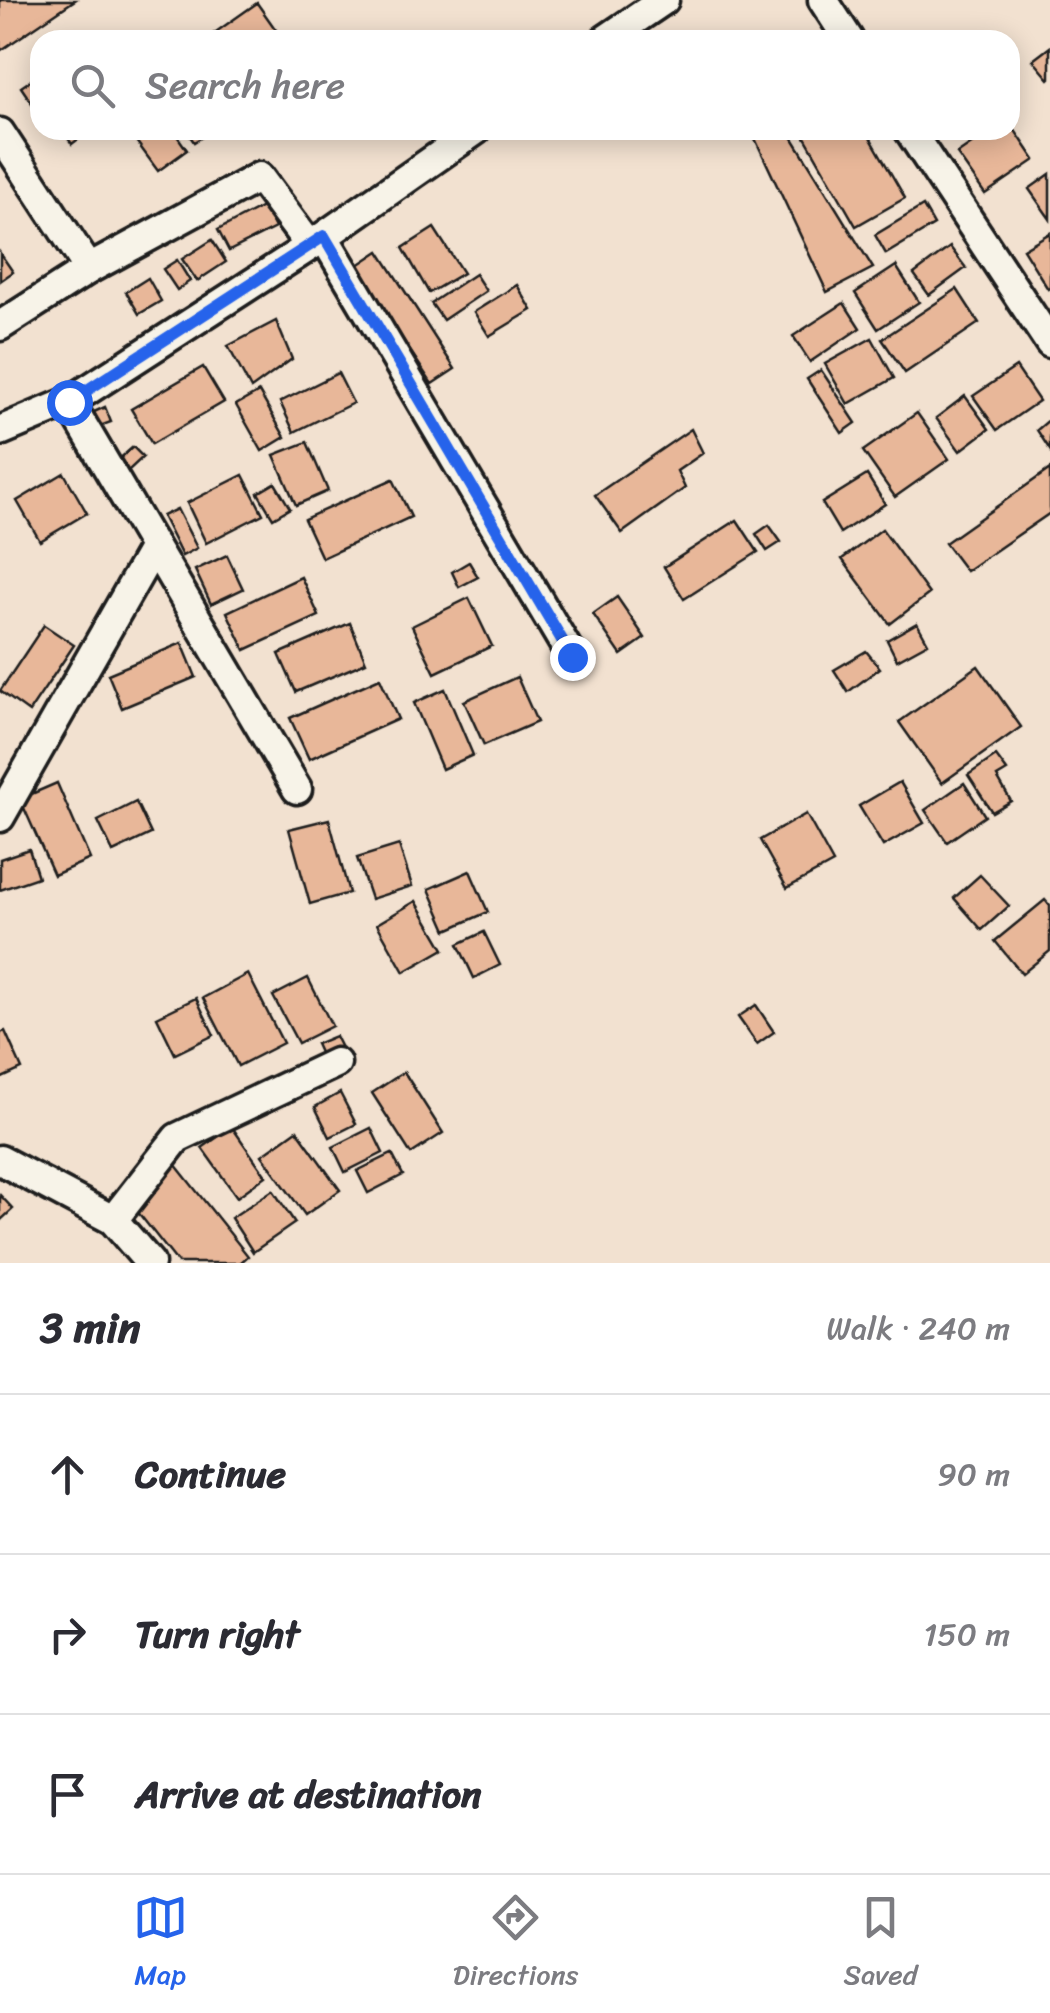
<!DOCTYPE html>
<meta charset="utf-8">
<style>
body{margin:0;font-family:Sriracha,sans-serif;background:#f2f2f3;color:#2b2b33}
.stop{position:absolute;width:30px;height:30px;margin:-22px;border:8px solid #2563eb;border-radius:50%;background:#fff}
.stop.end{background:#2563eb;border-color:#fff;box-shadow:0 2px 10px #0008}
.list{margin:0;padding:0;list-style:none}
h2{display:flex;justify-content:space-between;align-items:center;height:130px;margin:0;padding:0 40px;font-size:42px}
h2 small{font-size:32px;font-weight:400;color:#7c7c81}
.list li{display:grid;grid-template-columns:65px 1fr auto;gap:30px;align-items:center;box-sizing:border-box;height:160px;padding:0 40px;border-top:2px solid #e1e1e2}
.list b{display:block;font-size:38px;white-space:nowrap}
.list em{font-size:32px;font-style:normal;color:#7c7c81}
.icon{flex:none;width:55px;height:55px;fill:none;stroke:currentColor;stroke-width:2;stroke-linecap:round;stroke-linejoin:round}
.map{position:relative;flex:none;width:1050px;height:1263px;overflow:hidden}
.search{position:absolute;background:#fff;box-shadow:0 5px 25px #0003;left:30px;right:30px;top:30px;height:110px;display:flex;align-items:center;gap:25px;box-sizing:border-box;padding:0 35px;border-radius:30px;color:#7c7c81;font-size:38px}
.sheet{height:610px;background:#fff}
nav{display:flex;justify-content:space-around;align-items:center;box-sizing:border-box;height:140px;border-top:2px solid #e1e1e2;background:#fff;font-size:28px;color:#7c7c81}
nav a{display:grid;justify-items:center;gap:5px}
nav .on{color:#2563eb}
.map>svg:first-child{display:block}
.building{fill:#e8b799;stroke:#1c1c1c;stroke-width:2.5}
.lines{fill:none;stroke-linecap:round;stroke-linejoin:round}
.minor-casing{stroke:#1c1c1c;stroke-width:35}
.minor{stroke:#f7f3e8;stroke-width:28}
.route{stroke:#2563eb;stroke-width:12}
</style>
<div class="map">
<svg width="1050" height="1263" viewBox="0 0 1050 1263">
<rect width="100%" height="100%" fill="#f2e1d0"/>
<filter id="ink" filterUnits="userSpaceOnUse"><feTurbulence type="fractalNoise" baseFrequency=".01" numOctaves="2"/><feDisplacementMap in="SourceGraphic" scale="20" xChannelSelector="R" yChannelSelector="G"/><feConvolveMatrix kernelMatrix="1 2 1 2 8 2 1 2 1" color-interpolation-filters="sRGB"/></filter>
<g filter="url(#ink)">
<g class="building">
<polygon points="0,0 75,0 0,51"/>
<polygon points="257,3 283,40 217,40 213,34"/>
<polygon points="1050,47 1050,78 1049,79 1033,60"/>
<polygon points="40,74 40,115 21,87"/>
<polygon points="1010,123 1035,160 985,194 957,154 992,130 1010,130"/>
<polygon points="62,130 90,130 72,144"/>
<polygon points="128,130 173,130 187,150 158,171"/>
<polygon points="186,130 213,130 194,142"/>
<polygon points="751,130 788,130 873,268 827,292"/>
<polygon points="801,130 866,130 905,198 856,226"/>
<polygon points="1050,174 1050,219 1029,189"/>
<polygon points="264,206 275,228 229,251 218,230"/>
<polygon points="923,206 934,225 886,254 875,235"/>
<polygon points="434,228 463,273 429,293 403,248"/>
<polygon points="1050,233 1050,288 1048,289 1023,249"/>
<polygon points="212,240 226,262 197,281 182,259"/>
<polygon points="950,247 966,268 929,295 914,274"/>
<polygon points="379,251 455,369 432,384 355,267"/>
<polygon points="0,253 13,272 0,281"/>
<polygon points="177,260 190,281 177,290 163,269"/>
<polygon points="896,266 919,302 878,329 855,293"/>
<polygon points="475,274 486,291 443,320 431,303"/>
<polygon points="148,278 161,301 139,314 126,292"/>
<polygon points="517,285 532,310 489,336 474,312"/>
<polygon points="957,289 979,323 905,373 882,339"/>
<polygon points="844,303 860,328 810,362 793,336"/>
<polygon points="276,321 292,359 251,389 228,346"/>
<polygon points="872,338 894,378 848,404 825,364"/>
<polygon points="203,367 224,402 152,444 131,409"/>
<polygon points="1016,367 1039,401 997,430 973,396"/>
<polygon points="821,370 856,423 842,433 807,379"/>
<polygon points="338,373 353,403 294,432 280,402"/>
<polygon points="259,392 285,437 262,451 236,405"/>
<polygon points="965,396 989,429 960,451 936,418"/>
<polygon points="105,407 111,422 100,426 94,412"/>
<polygon points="917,413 949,459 895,497 863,451"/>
<polygon points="1050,419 1050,450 1037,430"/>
<polygon points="691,429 703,453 677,471 685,488 622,533 595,495"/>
<polygon points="307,442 328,491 296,505 274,455"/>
<polygon points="133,447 143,457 128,471 118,460"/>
<polygon points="1050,469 1050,513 966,571 945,543"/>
<polygon points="64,473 87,513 40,541 17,501"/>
<polygon points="243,475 263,514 206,543 187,503"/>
<polygon points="867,475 885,504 840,533 822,503"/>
<polygon points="393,479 411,517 322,558 304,519"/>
<polygon points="275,483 290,508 273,518 258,493"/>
<polygon points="177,509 197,548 182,556 162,516"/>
<polygon points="737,520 758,552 684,599 664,567"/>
<polygon points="769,525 781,542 767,551 756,534"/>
<polygon points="882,529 929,594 890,624 842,559"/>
<polygon points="227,555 243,589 211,604 195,570"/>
<polygon points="469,562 478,577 459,587 452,572"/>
<polygon points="301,577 319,616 245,650 227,612"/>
<polygon points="617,597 645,638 621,655 593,614"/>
<polygon points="469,598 492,646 435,673 412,626"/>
<polygon points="350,623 366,662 296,692 279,654"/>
<polygon points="917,623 928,643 897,660 887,640"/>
<polygon points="44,625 74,645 29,712 0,691"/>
<polygon points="182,643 196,677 122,708 108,674"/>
<polygon points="866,651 880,668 848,692 834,670"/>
<polygon points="978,666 1021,727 942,783 899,722"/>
<polygon points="517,677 537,722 484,745 464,701"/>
<polygon points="380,678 398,719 309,759 290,718"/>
<polygon points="445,689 473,755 442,769 414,703"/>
<polygon points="996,756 1007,771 997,777 1011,801 992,812 968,775"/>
<polygon points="900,782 924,823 883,846 859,806"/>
<polygon points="57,783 90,859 54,875 20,799"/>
<polygon points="964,783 985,816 947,842 925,810"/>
<polygon points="136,802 151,834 113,852 98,821"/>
<polygon points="806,814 833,863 787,888 760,840"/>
<polygon points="329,819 349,893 310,904 289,829"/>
<polygon points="399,845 412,886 371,899 357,858"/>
<polygon points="29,849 38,877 0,890 0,859"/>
<polygon points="470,871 488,912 447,930 429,889"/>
<polygon points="980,875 1009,906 982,930 954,898"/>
<polygon points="1045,900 1050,906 1050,951 1022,974 995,941"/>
<polygon points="416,901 444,949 404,972 377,924"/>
<polygon points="484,932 500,965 474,978 458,944"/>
<polygon points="248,974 283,1043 238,1066 203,998"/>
<polygon points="308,978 332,1026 298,1043 273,996"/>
<polygon points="196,998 214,1035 175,1054 157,1017"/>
<polygon points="756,1005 774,1032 757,1044 738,1017"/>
<polygon points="5,1031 22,1069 0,1079 0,1033"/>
<polygon points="335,1036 341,1048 322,1057 316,1044"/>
<polygon points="404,1072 443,1133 411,1154 372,1093"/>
<polygon points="340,1093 356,1124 330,1137 315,1107"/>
<polygon points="232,1127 266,1176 237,1197 202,1148"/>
<polygon points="371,1128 383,1153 345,1172 333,1147"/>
<polygon points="297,1130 340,1190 305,1215 262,1155"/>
<polygon points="392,1154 403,1175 368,1193 357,1171"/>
<polygon points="175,1164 248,1256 240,1263 178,1263 129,1201"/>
<polygon points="273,1190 295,1223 253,1252 231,1218"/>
<polygon points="0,1195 13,1209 0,1221"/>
</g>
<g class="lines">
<g class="minor-casing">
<g id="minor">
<polyline points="823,0 849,40"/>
<polyline points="605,40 664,0"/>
<polyline points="909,130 1050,343"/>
<polyline points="0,133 89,269"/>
<polyline points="324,237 572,657"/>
<polyline points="0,326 89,269 259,177 310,246"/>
<polyline points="69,402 297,789"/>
<polyline points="0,431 69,402 310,246 476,130"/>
<polyline points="0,817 154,547"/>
<polyline points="0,1160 113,1220 150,1263"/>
<polyline points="113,1220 177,1138 336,1063"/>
</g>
</g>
<use href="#minor" class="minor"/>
</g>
</g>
<g class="lines" filter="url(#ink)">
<polyline class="route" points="69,402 324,236 572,657"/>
</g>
</svg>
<div class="stop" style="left:69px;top:402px"></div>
<div class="stop end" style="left:572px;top:657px"></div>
<div class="search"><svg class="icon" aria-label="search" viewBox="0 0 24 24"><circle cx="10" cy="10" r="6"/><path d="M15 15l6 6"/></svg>Search here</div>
</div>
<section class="sheet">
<h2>3 min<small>Walk · 240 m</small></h2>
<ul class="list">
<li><svg class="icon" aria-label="ahead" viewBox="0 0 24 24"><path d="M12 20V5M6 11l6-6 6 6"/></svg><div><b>Continue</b></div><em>90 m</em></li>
<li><svg class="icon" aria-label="right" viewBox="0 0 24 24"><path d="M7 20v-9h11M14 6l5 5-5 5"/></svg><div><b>Turn right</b></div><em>150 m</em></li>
<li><svg class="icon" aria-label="arrive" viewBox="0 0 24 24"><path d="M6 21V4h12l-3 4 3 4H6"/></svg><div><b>Arrive at destination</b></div></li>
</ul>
</section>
<nav>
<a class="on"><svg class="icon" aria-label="map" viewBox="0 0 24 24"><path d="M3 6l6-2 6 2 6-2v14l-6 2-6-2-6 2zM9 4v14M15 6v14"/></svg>Map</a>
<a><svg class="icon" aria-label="directions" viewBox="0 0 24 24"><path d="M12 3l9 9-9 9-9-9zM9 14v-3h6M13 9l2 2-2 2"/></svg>Directions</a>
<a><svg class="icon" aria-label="saved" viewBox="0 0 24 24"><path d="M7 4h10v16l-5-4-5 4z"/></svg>Saved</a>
</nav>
